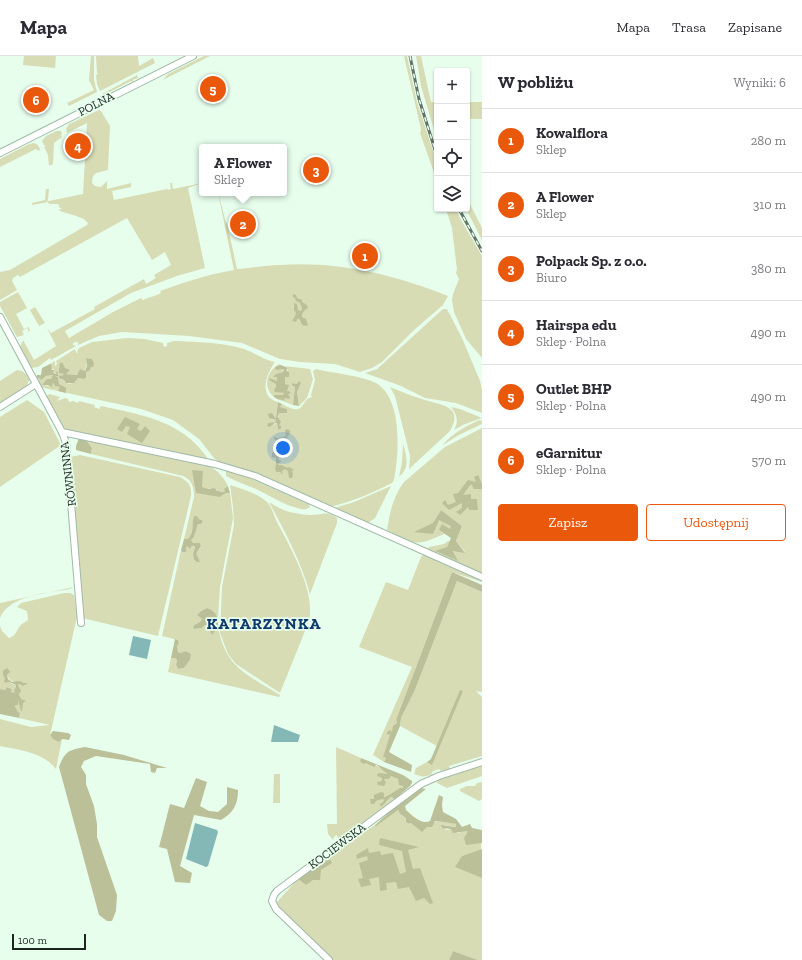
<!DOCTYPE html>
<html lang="pl">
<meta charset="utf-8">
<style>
body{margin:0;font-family:"Zilla Slab",serif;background:#f7f7f7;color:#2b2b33}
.controls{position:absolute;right:12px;top:12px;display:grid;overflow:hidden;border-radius:4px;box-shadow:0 1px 3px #0004}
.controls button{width:36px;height:36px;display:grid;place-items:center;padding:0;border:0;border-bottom:1px solid #e1e1e2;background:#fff;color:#2b2b33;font:20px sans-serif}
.scale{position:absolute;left:12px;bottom:10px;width:74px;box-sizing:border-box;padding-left:4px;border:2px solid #1c261f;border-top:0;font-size:11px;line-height:14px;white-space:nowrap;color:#1c261f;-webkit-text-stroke:3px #e7feed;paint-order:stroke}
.you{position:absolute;left:283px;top:392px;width:14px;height:14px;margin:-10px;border:3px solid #fff;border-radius:50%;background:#1a73e8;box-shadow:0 0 0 6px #1a73e833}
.badge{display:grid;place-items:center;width:26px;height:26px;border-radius:50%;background:#ea580c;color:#fff;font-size:13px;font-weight:700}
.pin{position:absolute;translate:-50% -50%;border:2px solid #fff;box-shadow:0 1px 4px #0006}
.popup{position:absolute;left:199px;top:88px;width:88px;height:52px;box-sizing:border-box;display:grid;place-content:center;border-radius:4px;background:#fff;filter:drop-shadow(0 1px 3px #0005);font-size:13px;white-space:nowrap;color:#7c7c81}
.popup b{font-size:15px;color:#2b2b33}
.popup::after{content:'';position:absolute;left:50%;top:100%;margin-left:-8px;border:8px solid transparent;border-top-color:#fff}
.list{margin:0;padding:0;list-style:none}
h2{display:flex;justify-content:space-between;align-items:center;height:52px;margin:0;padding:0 16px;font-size:17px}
h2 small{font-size:13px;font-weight:400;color:#7c7c81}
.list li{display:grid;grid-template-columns:26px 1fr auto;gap:12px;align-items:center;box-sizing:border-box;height:64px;padding:0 16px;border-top:1px solid #e1e1e2}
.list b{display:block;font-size:15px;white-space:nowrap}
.list p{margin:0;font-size:13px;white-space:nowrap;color:#7c7c81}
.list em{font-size:13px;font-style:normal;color:#7c7c81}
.actions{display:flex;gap:8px;padding:12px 16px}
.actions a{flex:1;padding:9px 0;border:1px solid #ea580c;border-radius:4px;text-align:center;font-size:14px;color:#ea580c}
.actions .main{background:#ea580c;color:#fff}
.icon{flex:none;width:22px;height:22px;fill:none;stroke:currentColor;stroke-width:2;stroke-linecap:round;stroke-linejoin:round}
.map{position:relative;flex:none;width:482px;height:904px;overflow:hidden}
header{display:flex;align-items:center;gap:24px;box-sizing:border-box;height:56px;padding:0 20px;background:#fff;border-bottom:1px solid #e1e1e2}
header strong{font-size:19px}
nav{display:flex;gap:22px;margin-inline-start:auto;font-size:14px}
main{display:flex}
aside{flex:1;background:#fff}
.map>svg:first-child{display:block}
.green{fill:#d7dcb5}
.forest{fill:#bbc098}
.water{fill:#84b8b7}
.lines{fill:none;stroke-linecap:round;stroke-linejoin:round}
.minor-casing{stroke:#9fbaa7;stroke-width:8}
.minor{stroke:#fff;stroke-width:6}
.rail-casing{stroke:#657469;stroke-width:3}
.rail{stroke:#e7feed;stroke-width:1.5;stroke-dasharray:4.5;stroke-linecap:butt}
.labels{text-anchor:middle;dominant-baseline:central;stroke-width:3.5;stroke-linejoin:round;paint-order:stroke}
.street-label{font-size:12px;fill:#1c261f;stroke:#e7feed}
.district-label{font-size:16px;font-weight:bold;letter-spacing:1px;fill:#0d396c;stroke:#e7feed}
</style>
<header>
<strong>Mapa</strong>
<nav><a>Mapa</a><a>Trasa</a><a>Zapisane</a></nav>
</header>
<main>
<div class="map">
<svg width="482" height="904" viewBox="0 0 482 904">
<rect width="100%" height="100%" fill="#e7feed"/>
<g class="green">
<polygon points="24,0 56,0 55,12 23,9"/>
<polygon points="91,0 94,0 94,24 97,36 69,50 67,47 94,34 89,24"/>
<polygon points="96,0 138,0 139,10 153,2 155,7 100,35 97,28 96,19 98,18 97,17"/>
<polygon points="204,0 210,0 163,24 168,18"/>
<polygon points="404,0 407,0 417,46 437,107 437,125 420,77 421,73"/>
<polygon points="416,0 421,0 431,46 437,46 437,84 421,30"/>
<polygon points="137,19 138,22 134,24 136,23 134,23 132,26 131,25 104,39 102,38"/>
<rect x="467" y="46" width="15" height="17"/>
<path d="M 99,54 L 101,55 L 110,70 L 108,114 L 96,117 L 93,120 L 92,127 L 95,130 L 101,131 L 107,125 L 107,133 L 131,127 L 131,131 L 112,135 L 114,144 L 167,133 L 169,134 L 171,133 L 170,127 L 172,127 L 173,133 L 202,127 L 188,132 L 205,212 L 177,220 L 131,237 L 65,275 L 69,282 L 113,256 L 141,242 L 143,244 C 149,241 156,240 161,237 L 160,235 C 185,226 209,218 234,214 L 218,137 L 221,137 L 221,140 L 219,140 L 226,167 L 227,167 L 237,213 C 251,212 266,209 280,209 C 338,205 395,219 448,240 L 443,249 L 414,274 L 382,306 L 372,312 L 360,316 L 335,308 L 300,306 L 280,303 L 242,287 L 189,280 L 122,276 L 99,280 L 78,289 L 78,286 L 76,286 L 73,287 L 73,289 L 76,290 L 51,304 L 50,302 L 38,311 L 31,312 L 20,291 L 23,284 L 34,304 L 56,290 L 47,272 L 51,277 L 95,253 L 94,251 L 144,223 L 146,228 L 156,222 L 154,219 L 171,209 L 165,196 L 152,204 L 127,162 L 20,221 L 18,219 L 13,222 L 12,225 L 17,234 L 0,244 L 0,216 L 10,214 L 87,169 L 88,167 L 84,163 L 76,160 L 60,155 L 59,154 L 62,152 L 60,152 L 58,148 L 49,148 L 48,146 L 32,149 L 32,147 L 45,144 L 46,133 L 49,133 L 48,144 L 46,144 L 49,145 L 83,138 L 87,67 L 67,77 L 66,73 L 69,68 Z"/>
<polygon points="56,75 61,75 62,78 61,79 62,81 54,87 53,108 49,110 48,99 44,91 46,90 44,89 42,85 46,80"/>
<polygon points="34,87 38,89 40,93 39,95 36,93 0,111 0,103 29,88"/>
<polygon points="467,142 482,172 482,184 466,153 467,153"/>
<polygon points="446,153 456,153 461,164 482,200 482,302 466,283 454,256 452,244 453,238 459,223 456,217 457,214 452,172"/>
<polygon points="18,236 27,252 16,258 24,273 28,271 30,274 29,276 27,272 22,275 24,279 17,281 0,250 0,246"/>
<polygon points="35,251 45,267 39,270 30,254"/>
<polygon points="443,253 447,253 462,282 480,325 482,334 482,357 456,347 425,342 401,330 365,317 377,313"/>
<path d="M 127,282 L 145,283 L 163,287 L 164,291 L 167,290 L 167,287 L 174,285 C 197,286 222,286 244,293 C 255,297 264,304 275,306 C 266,318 258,341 278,346 L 276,362 L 271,363 L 276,364 L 276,366 L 271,367 L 271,370 L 277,367 L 278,374 L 279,356 L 282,357 L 287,353 L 280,351 L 282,348 C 307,362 299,344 312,341 L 311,339 L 315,324 L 313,315 L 316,313 C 332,317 363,320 376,327 C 403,343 399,398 394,424 L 392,427 C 372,437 352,446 329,451 L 220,407 L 214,402 L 199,383 L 173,364 L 141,353 L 44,332 L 40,330 L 36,323 L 39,322 L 41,324 L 46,320 L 54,319 L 51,323 L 47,323 L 44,329 L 53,331 L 51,329 L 53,327 L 56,330 L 62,330 L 59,328 L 58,322 L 56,319 L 61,324 L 64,324 L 66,327 C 71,329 74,326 78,322 L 83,323 L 86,318 L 86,316 L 91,311 L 92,303 L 86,302 C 89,319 78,320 65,318 L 62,306 L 60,307 L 60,310 L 64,318 L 60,321 L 57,316 L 57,318 L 54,318 L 53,316 L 55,314 L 51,312 L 51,308 L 50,308 L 55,305 L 55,309 L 56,310 L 57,307 L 56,305 L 75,293 L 76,296 L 78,297 L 77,295 L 79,292 L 92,286 Z"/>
<path d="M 279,308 L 281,309 L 277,310 L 284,314 L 283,316 L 276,318 L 278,324 L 277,325 L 271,322 L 276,328 L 279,336 L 284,337 L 283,340 L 274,339 L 274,341 C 262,331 267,315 279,308 Z"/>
<polygon points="285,310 310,313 313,323 307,342 299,350 297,336 301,327 297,328 292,327 295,331 293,349 277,343 285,342 288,339 285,328 285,320 289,321 286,315 288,314 288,312"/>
<polygon points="17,314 22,315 27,319 29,324 27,330 0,348 0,325"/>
<path d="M 390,331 C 401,335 411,340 422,343 C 439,349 465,349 450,375 L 409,413 L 410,400 L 395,340 Z"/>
<path d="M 49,338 L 60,341 L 57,345 L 65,342 L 68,343 L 69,346 L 73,345 L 78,347 L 79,345 L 95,349 L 94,351 L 99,353 L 101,350 C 143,359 183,365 208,403 L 66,374 L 63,372 L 46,341 Z"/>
<polygon points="27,344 44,356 61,389 0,431 0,361"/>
<path d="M 451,351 L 460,353 L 482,362 L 465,368 L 454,374 C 459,365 457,359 451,351 Z"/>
<path d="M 480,364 L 482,365 L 482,368 L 459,379 L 443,389 C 450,379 469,368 480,364 Z"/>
<path d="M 482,372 L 482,518 L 429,494 L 428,493 L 429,491 L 444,488 L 448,485 L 450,485 L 447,491 L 436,496 L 457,504 L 453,494 L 465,496 L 456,485 L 462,470 L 441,454 L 433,467 L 415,476 L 439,463 L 452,470 L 450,473 L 439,474 L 444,478 C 415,491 414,489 387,474 C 390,456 393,441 404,426 L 445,391 Z"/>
<path d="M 87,385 L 203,407 C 215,411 223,420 228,430 L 225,433 L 225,436 L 220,435 L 219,437 L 217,436 L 217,434 L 215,432 L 212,433 L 210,432 L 208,433 L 213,438 L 219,439 L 220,441 L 226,437 L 230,437 L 233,462 L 220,531 L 218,564 C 216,558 214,554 207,552 L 201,555 L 197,559 L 202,563 L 200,566 L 194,569 L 193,572 L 194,573 L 202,572 L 205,569 L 211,570 L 209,573 L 212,578 L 215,575 L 213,574 L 214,573 L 217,573 L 218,570 C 225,612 247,618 280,639 L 279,641 L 168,616 L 171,602 L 175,602 L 177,604 L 176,609 L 178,613 L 184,612 L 190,604 L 191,598 L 186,595 L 180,597 L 177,596 L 177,591 L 179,587 L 178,584 L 162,580 L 181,494 L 182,496 L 185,496 L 187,495 L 186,492 L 187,489 L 190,493 L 192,490 L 195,490 L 195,492 L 193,497 L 194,504 L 197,506 L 200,506 L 198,501 L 195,498 L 199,494 L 201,490 L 200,487 L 192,487 L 191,484 L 194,481 L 198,468 L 201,468 L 203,466 L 202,464 L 199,463 L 197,460 L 194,460 C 191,469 195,475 188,483 L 184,483 L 194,441 C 194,431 192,424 183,420 L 91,398 L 92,392 L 87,387 Z"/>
<path d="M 403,387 C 406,400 411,411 399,421 L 402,406 Z"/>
<path d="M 80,399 L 180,421 C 188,426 192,429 191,440 L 158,580 L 82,562 L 70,404 L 70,401 Z"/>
<path d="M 228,413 L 309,448 L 310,451 C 307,453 305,454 301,453 C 286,450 272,441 258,434 C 247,429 236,426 226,420 L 226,415 Z"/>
<path d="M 230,429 C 242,433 256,437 266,445 C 271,449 274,459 276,464 C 290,491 316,535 309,565 L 280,637 L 236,608 L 228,598 L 220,577 L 222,531 L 234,469 L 233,451 Z"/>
<polygon points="391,430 375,462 369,466 364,466 335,452 354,446"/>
<path d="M 269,446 C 277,451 286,456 295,457 C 300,458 306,459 311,459 C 322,459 326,454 337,462 L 337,467 L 310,538 C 301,505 285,476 269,446 Z"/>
<path d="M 424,498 L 482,523 L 482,526 L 452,516 L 396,664 L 397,667 C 389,681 388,687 384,701 L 386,702 L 384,706 L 373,699 L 412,611 L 359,591 L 386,526 L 408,534 L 421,501 Z"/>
<path d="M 457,525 L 482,536 L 482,636 L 476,635 L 482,641 L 482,700 L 449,710 L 450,713 L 441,715 L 439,713 L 433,715 L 431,719 C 424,721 421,721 414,718 L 416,712 L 427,706 L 431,708 L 461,634 L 437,690 L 400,670 L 401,662 L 415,634 Z"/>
<path d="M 74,531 L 70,533 C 49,537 9,539 0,562 L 0,547 Z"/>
<path d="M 64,537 L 70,537 L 74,539 L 77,561 L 50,679 L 53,683 L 62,683 L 56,713 C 43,696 19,694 0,690 L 0,663 L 31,671 L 50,669 L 19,662 L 20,657 L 16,655 L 15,652 L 18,644 L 19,645 L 21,655 C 21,644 19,639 18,629 L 19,628 L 24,630 L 27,627 C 19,628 10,627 7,619 L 9,617 L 11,616 L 10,614 L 3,619 C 6,624 10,628 16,629 L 16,638 L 11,636 L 12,633 L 6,631 L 6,634 L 0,633 L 0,570 L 2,575 L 9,582 C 16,580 16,575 20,570 C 22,567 26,566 28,564 L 27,555 L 17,551 L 21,547 Z"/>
<polygon points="336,691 361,702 360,705 380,711 387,717 388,719 382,722 384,729 384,723 391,720 398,723 404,732 389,740 375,741 374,743 371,743 376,745 383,743 384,745 387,746 391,741 395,743 341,783 338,784 338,781 336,779 334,781 333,784 328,778 327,768 337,768"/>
<polygon points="482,709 482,720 447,732 437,727 438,723"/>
<polygon points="274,718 280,718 280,747 273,747"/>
<polygon points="482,726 482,743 479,745 460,735 460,733 467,730 475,730 477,727"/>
<path d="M 398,754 L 400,755 L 400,758 L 406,762 L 406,766 L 409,768 L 411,767 C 423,775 426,769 437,765 L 456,768 L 456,771 L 444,769 L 446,774 L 451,773 L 458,777 L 465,775 L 468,775 L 466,778 L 466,788 L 481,787 L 481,794 L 462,800 L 482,817 L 482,904 L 478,904 L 453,895 L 449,904 L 331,904 L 276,854 L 277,846 L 298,823 L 306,829 L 321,814 L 331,807 L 330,803 L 318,811 L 312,813 L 334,796 Z"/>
</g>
<g class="forest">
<polygon points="293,238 296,239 297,242 302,244 302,246 307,249 308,252 305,254 302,258 302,261 306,263 308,269 306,270 302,269 300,264 298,262 296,266 292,265 295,260 296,257 294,254 294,247 297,248 298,254 301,255 302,252 300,247 296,245 295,242 293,241"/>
<polygon points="86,302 92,303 94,308 93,311 91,311 89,315 86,316 86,322 83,323 78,322 74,327 66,327 64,324 60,323 58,320 56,320 58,321 59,328 66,332 66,337 58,335 60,331 56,330 56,331 53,327 52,329 53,332 48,329 42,329 47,323 51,323 53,319 46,320 41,324 39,322 36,323 37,319 41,319 42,312 50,308 51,308 52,314 55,314 53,316 54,318 57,318 56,316 58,316 58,319 61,320 64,318 59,317 59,313 60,307 62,306 65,312 70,314 66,318 77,319 80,313 85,315 87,310"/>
<polygon points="281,309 288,312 286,315 289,316 289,321 285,321 285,328 289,329 287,335 291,336 288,339 290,341 289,343 285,342 284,344 277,343 274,341 274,339 283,339 284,337 275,336 274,334 276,331 276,328 269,324 270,322 277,325 277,321 273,321 276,318 283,316 284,314 283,313 276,314 275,312 277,310"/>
<polygon points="299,325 301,327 297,336 299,350 293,349 295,331 292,329 292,327 297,328"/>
<polygon points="278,346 282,348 280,351 287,353 287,357 279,357 278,361 281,366 279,369 281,370 281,372 278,374 277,367 275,367 270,371 267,370 268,367 276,366 276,364 269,362 268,358 272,357 275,362 276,362"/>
<polygon points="125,361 140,368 137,373 141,375 145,370 150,375 142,387 127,378 130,371 126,370 122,376 117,373"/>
<polygon points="288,373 290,375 290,378 287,380 288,383 283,386 282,389 276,388 277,385 274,383 274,381 278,382 286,380 285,374"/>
<polygon points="79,382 87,385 88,387 92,392 91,398 76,394 76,390"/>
<polygon points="280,394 286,398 286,402 279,401 279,404 282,405 279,407 278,409 281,409 288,412 289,411 294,414 292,415 293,418 292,422 289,422 288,415 285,413 282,415 283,418 282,418 280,416 276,416 275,413 276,409 276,402 272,401 272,397 274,395"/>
<polygon points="192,414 203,415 202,431 208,433 215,432 217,435 225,436 224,433 228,430 230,437 226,437 220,441 196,437"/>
<polygon points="478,419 482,428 482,433 474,433 471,428 463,439 471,438 471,443 477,443 478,454 469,454 468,451 460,459 456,456 462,452 462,447 449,454 442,447 445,444 448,449 456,446 453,438 458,437 468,424 476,426 474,421"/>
<polygon points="441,454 462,470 456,485 465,497 453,495 458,505 435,495 447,491 451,482 439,474 442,468 450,473 451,470 439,464 433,478 414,476 433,467"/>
<path d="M 194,460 L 197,460 L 199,463 L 202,464 L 203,466 L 201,468 L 198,468 L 194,481 L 191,484 L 193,487 L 200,487 L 201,490 L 196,498 L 198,501 L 200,506 L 197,506 L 194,504 L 193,497 L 195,492 L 195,490 L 192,490 L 190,493 L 187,490 L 186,492 L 187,495 L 185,496 L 182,496 L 181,494 L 184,483 L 188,483 C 195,475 191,468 194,460 Z"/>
<polygon points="452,516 482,529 482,536 457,525 415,634 401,662 400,670 389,696 412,709 411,716 384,706 386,702 383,701 390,679 387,678 387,676 390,674 392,676 393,670 397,667 396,664"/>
<path d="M 207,552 C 217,555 219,563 218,573 L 214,573 L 213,574 L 215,575 L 212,579 L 209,573 L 211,570 L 205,569 L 202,572 L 194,573 L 193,572 L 194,569 L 200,566 L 202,563 L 197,559 L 201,555 Z"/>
<polygon points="175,583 178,584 179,587 177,591 178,596 180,597 186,595 191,598 190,604 184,612 178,613 176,609 177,604 175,602 171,602"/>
<polygon points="7,612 11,616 9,617 7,619 8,623 12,626 19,625 24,627 27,627 27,628 23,630 19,628 18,629 21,635 19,638 21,643 26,645 23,647 22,655 21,655 18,644 18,649 16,649 15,651 16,652 17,655 20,657 19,662 0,658 0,633 6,634 6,631 12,633 11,636 15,637 14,635 16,631 16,629 9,626 5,627 4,624 5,623 3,619 3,615"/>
<polygon points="460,634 463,635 432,709 427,706 431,703"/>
<polygon points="53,675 68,677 71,679 69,684 62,683 59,686 53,683 50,679"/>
<path d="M 85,691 L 124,699 L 167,712 L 157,712 L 155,717 L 151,716 L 150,708 L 96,700 L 84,705 L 81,711 L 86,719 L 86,728 L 94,750 L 97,768 L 97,781 L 117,839 L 116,855 L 112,865 L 107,865 L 99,859 L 59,711 C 65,695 69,694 85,691 Z"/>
<path d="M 361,702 L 403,719 L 412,725 L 412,727 L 410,730 L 395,743 L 391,741 L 381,751 L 380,748 L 384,745 L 383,743 L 376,745 L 374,748 L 371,748 L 370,743 L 374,743 L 374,739 L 381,736 L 384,737 L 384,741 L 389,739 L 400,732 L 403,732 L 403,730 L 399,729 L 398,723 L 391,720 L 389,723 L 384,723 L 386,727 L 384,730 L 378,729 L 377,726 L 382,725 L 382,722 L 377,720 L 378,717 L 387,718 L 387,717 C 382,715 381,711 376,709 L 374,711 L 366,707 L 363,708 L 360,705 Z"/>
<path d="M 196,722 L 207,726 L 200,750 L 209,755 L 218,756 L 227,748 L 227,731 L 238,734 C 238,749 233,757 221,764 L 194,759 L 180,810 L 192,817 L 190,827 L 175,826 L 167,793 L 159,791 L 170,748 L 184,752 Z"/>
<path d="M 421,732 L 426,733 L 405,750 L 406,754 C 413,760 421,769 430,765 L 439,739 L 443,741 L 442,749 L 443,756 L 456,763 L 462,771 L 470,768 L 472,772 L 482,774 L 482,787 L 466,789 L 464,782 L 468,775 L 453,777 L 451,773 L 442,772 L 441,769 L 456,771 L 456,768 L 437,765 L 435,765 L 432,771 L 427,771 L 422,776 L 411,767 L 409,768 L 406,766 L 406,762 L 400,758 L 399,755 L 398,754 L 376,770 L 375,769 L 395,751 L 396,748 L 408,738 L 411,740 Z"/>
<polygon points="380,782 419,791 408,794 413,813 420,812 433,847 430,848 424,842 416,845 409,831 398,833 396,826 386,827 387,834 380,835 379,821 369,823 371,829 361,831 358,823 363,822 359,807 368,804 367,800 357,803 356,799 368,792 369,797 380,795 381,799 393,797 400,818 406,816 402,795 379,789"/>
<polygon points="482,793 482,822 455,811 462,800"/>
<path d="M 330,803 L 332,807 L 321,814 L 320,824 L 313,824 L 306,829 L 298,823 C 309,815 319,810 330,803 Z"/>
<polygon points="453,895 478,904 449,904"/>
</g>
<g class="water">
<polygon points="133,580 151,584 147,603 129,599"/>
<polygon points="274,669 300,679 298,686 271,686"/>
<polygon points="195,767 217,774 218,776 208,810 206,811 186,803"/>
</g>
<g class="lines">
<g class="minor-casing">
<g id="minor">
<polyline points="0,97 193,0"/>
<polyline points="0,261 62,376 66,387 81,567"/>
<polyline points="0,351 36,328"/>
<polyline points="62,376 215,408 255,420 482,521"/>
<polyline points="329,904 276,853 272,845 274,839 277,835 421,728 439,720 482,706"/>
</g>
</g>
<use href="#minor" class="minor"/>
<g class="rail-casing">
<g id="rail">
<polyline points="410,0 419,43 437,100"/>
<polyline points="459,153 482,195"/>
</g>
</g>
<use href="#rail" class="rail"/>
</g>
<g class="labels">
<g class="street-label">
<text transform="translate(96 48) rotate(-27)">POLNA</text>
<text transform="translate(68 418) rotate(-97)">RÓWNINNA</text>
<text transform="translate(337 790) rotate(-37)">KOCIEWSKA</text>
</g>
<g class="district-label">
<text x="264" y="567">KATARZYNKA</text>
</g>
</g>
</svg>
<div class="controls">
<button>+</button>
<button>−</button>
<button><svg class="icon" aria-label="locate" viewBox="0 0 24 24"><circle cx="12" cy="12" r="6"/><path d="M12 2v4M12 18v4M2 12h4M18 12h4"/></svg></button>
<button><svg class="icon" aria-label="layers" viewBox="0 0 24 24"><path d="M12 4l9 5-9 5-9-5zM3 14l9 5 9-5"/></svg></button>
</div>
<div class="scale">100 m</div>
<div class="you"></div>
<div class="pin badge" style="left:365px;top:200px">1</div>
<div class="pin badge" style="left:243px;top:168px">2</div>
<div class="popup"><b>A Flower</b>Sklep</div>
<div class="pin badge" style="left:316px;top:114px">3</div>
<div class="pin badge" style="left:78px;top:90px">4</div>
<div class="pin badge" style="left:213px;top:33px">5</div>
<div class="pin badge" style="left:36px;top:44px">6</div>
</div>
<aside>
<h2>W pobliżu<small>Wyniki: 6</small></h2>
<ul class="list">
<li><span class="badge">1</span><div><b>Kowalflora</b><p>Sklep</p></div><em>280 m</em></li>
<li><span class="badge">2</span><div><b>A Flower</b><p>Sklep</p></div><em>310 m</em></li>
<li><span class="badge">3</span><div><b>Polpack Sp. z o.o.</b><p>Biuro</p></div><em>380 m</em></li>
<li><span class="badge">4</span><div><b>Hairspa edu</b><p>Sklep · Polna</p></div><em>490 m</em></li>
<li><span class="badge">5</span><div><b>Outlet BHP</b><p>Sklep · Polna</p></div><em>490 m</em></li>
<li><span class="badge">6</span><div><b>eGarnitur</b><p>Sklep · Polna</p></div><em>570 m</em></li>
</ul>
<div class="actions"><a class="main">Zapisz</a><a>Udostępnij</a></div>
</aside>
</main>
